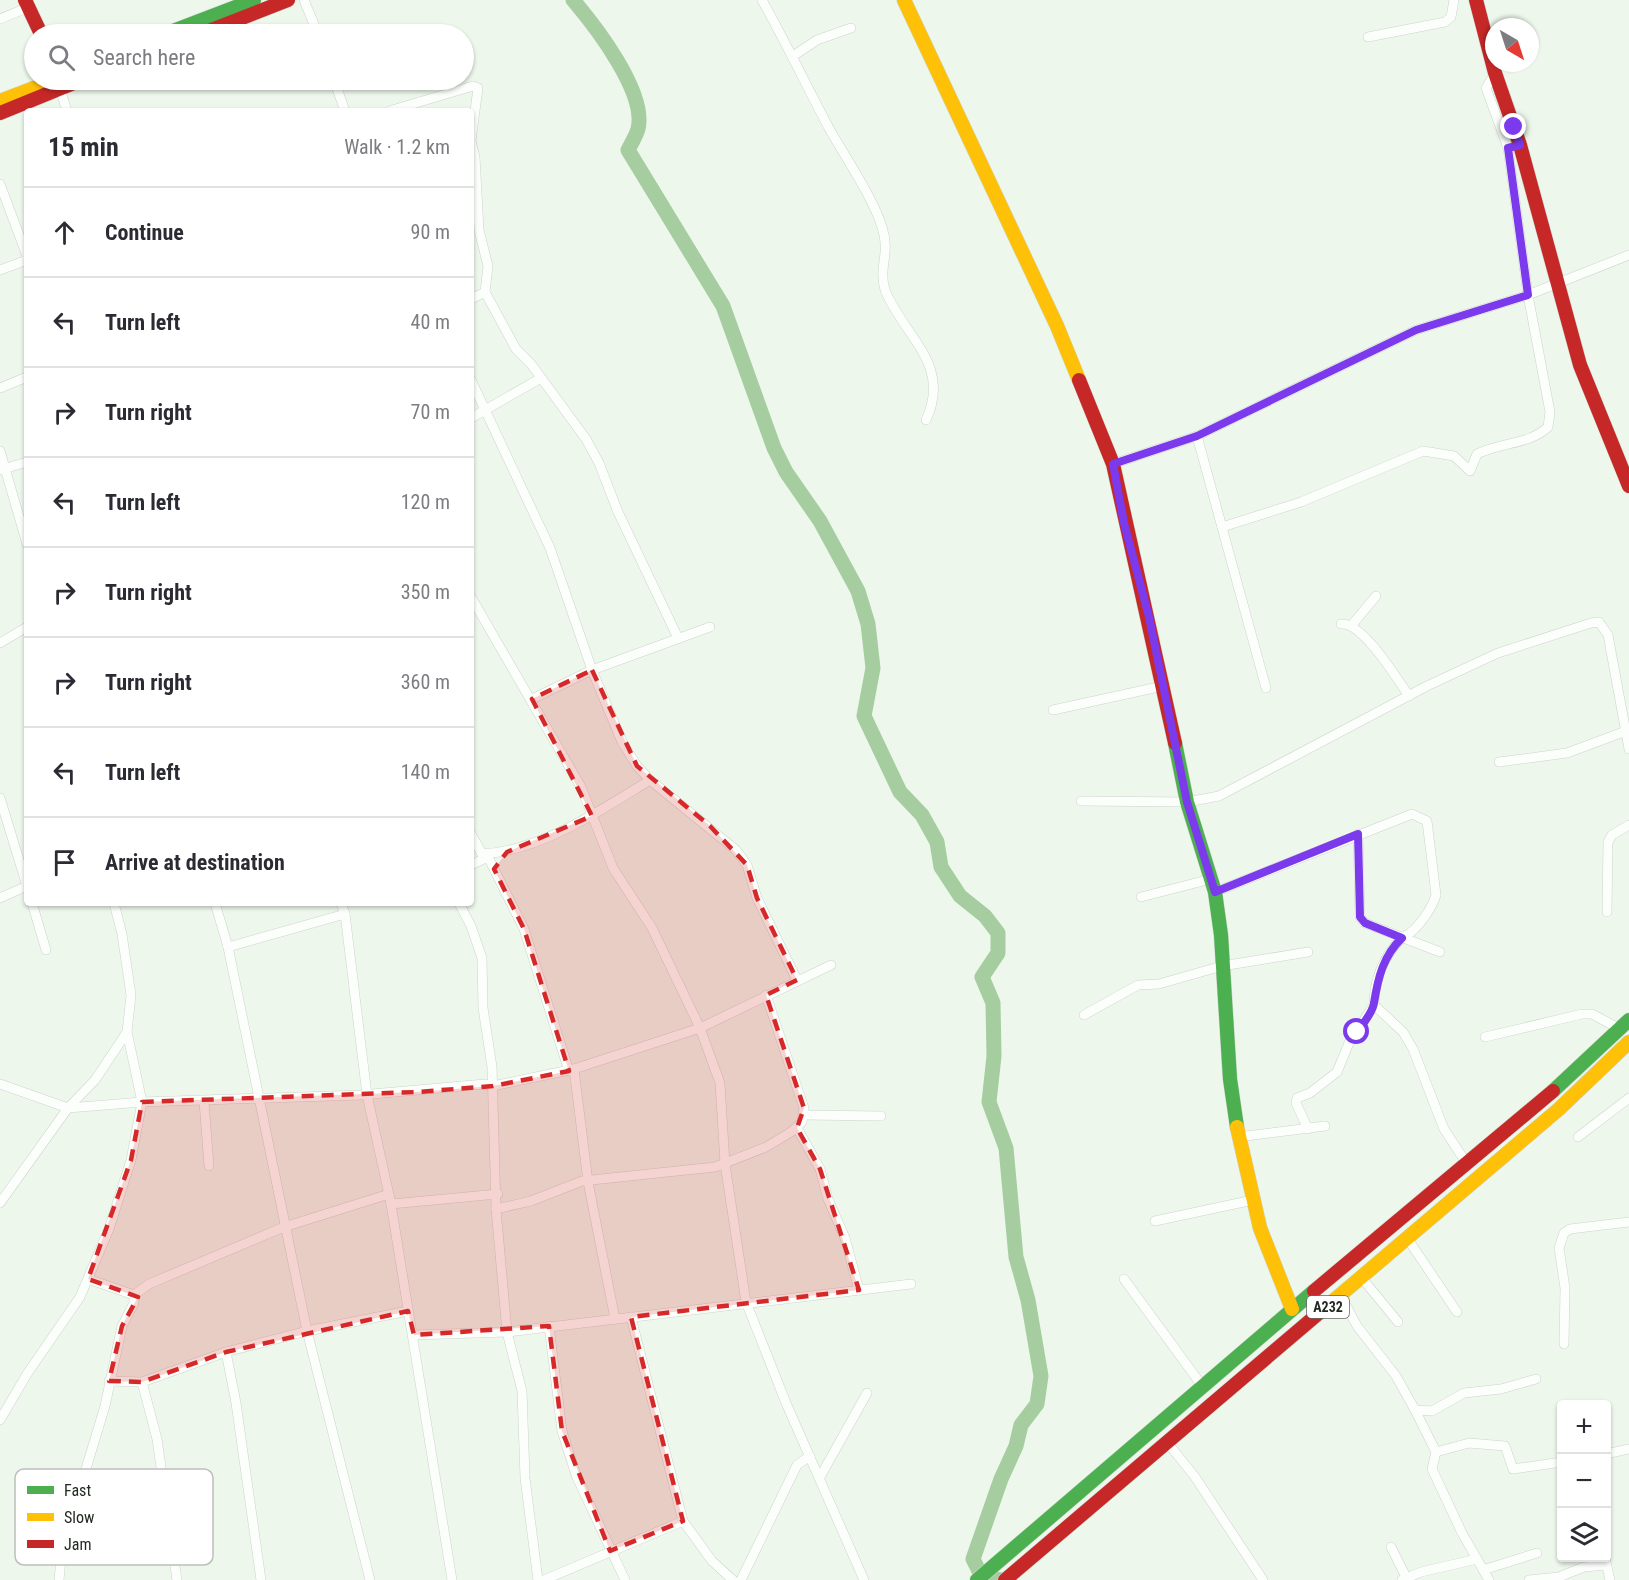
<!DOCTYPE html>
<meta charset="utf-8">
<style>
body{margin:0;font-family:"Roboto Condensed",sans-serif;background:#f7f7f7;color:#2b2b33}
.controls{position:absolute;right:18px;bottom:18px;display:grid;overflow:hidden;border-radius:6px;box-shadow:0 2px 4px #0004}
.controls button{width:54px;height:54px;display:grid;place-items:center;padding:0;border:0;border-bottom:2px solid #e1e1e2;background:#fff;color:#2b2b33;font:30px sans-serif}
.compass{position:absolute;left:1485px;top:18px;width:54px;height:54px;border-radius:50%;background:#fff;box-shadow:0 2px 4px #0004;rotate:141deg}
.stop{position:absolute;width:18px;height:18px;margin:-14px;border:4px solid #7c3aed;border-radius:50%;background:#fff}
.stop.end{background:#7c3aed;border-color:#fff;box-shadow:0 2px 6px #0008}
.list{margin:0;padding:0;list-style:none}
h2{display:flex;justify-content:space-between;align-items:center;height:78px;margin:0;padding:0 24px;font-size:26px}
h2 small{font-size:20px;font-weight:400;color:#7c7c81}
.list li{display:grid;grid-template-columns:39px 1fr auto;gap:18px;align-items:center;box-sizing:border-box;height:90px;padding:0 24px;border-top:2px solid #e1e1e2}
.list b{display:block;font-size:22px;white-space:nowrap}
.list em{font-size:20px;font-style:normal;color:#7c7c81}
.icon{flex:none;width:33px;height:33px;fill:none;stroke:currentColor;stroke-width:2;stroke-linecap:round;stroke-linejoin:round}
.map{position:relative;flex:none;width:1629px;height:1580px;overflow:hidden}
.search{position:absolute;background:#fff;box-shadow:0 2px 4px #0004;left:24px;top:24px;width:450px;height:66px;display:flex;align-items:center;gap:15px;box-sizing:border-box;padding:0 21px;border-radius:33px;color:#7c7c81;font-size:22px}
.panel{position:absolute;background:#fff;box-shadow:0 2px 4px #0004;left:24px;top:108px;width:450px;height:798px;border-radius:6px}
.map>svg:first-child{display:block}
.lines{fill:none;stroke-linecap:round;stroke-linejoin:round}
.river{stroke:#a5cda0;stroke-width:15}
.street-casing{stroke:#cdd4cc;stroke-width:10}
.fast-casing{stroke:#cdd4cc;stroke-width:15}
.slow-casing{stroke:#cdd4cc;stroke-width:15}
.jam-casing{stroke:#cdd4cc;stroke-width:15}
.street{stroke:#fcfefc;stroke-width:9}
.fast{stroke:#4caf50;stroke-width:14}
.slow{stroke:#ffc107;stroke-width:14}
.jam{stroke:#c62828;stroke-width:14}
.route{stroke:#7c3aed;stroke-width:8}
.marked{fill:#d62828;fill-opacity:0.2;stroke:#d62828;stroke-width:4.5;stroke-dasharray:12 8;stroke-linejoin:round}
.labels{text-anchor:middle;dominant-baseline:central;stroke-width:5;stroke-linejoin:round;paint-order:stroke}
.shield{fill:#fff;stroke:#646964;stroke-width:1.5}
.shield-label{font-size:14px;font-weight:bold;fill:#222921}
.key{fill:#fff;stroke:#bdbfbc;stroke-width:1.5}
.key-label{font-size:16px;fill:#222921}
</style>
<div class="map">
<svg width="1629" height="1580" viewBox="0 0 1629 1580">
<rect width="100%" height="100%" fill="#edf7ec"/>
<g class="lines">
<path class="river" d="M 573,0 C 596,27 647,93 638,129 C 636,136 631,144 628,150 L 723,306 L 774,448 L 786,472 L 820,521 L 858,591 L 868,624 L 873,668 L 864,716 L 900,792 L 922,815 L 937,842 L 941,867 L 960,896 L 985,916 L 998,933 L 998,953 L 982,977 L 993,1003 L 994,1056 L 989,1102 L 1006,1148 L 1016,1257 L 1028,1300 L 1041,1376 L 1037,1404 L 1021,1425 L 1016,1446 L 1001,1479 L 973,1559 L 983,1579 L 1009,1580"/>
<g class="street-casing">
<g id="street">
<polyline points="304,0 318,34"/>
<path d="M 762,0 C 786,43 807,87 830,130 C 847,160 872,196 882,227 C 891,254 878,266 885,290 C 904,337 952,364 926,420"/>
<polyline points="0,19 29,7"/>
<polyline points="1368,37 1445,22 1451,17 1454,0"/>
<polyline points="793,56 817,40 851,28"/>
<polyline points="334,80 345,111"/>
<polyline points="59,86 67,111"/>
<polyline points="389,111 473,86 478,88 471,141 475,157 479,230 488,266 485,292 516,349 531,364 586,439 599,463 618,512 678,638"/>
<polyline points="0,184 27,256"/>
<polyline points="0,270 27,260"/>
<polyline points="471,299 485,292"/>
<polyline points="471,380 550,548 592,670 622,742 637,766 650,780 736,850 747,865 757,898 797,980"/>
<polyline points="0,388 27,377"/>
<polyline points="471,418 541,378"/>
<polyline points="1197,436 1266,688"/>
<polyline points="0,451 27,544"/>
<polyline points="1113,464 1197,436 1416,330 1528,295 1629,255"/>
<polyline points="0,470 27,462"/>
<path d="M 1222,527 L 1301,502 L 1423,451 L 1454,456 L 1470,471 L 1477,454 C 1500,442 1529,445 1548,427 L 1550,412 L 1528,295 L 1508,148 L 1486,88 L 1495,73"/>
<polyline points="471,597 581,787 613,868 652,928 700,1028 720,1083 725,1164 746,1302 786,1403 864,1580"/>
<path d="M 1341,624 C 1362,621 1397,679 1409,696"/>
<polyline points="1351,626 1376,596"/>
<polyline points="0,643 27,627"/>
<polyline points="532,699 592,670 710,627"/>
<polyline points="1053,710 1163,686"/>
<polyline points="1499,762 1567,753 1626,731"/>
<polyline points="0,798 27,886"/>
<polyline points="1081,801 1187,802 1219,796 1427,686 1498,653 1591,623 1599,622 1608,635 1629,749"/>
<polyline points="471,834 482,854 488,857 524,929 569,1071"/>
<polyline points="1358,834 1360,917 1365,923 1440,952"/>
<path d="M 482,854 C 541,851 601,810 650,780"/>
<polyline points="471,865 488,857"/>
<path d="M 1215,892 L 1412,814 L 1427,821 L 1436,895 C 1432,908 1421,924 1410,933 C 1406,936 1402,937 1399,941 C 1383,958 1374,981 1374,1005 L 1403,1032 L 1413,1049 L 1444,1129 L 1467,1164"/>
<polyline points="1141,897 1211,879"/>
<polyline points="0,898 27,886"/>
<polyline points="32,903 46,950"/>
<polyline points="215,903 228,947 307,1331 370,1580"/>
<polyline points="341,903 345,914 367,1095 391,1204 452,1580"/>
<polyline points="459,903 471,926 482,958 483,1008 492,1067 496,1209 507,1332 522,1391 525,1478 538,1580"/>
<polyline points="1607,912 1608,842 1612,835 1629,825"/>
<polyline points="228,947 345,914"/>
<polyline points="1084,1015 1138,985 1159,984 1222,966 1308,952"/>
<polyline points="1485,1037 1582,1014 1592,1014 1620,1029"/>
<polyline points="574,1069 588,1182 615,1319"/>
<polyline points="0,1084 68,1108 142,1102 361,1095 485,1084 493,1086 574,1069 700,1028 831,965"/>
<polyline points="204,1102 209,1166"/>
<polyline points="804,1115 881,1116"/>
<polyline points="797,1128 820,1169 828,1199 845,1238 859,1290"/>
<polyline points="1308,1129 1296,1103 1297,1098 1310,1093 1337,1072 1349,1043 1374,1005"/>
<polyline points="1238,1137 1325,1126"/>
<polyline points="1578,1137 1629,1098"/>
<polyline points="0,1203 68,1108 95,1080 127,1032"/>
<polyline points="391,1204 498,1194"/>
<polyline points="496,1209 531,1201 582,1181 715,1167 766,1147 791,1132 802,1122 804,1108 766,995"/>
<polyline points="1155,1221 1253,1200"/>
<polyline points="1407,1238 1457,1312"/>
<polyline points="1361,1277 1398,1322"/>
<polyline points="88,1279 134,1295"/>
<polyline points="1124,1279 1203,1387"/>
<polyline points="1341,1296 1357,1326 1396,1376 1415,1410 1436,1452 1432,1469 1462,1533 1489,1580"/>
<polyline points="631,1317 683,1521 712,1561 733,1580"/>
<polyline points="549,1326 562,1431 576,1475 625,1580"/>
<polyline points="414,1335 507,1332 911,1284"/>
<polyline points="1564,1344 1565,1288 1559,1248 1564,1233 1570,1229 1629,1222"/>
<polyline points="226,1352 236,1403 261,1580"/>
<polyline points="109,1381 142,1382 226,1352 307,1331 408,1311"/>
<polyline points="142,1382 157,1439 177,1580"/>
<polyline points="1415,1410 1432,1411 1464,1393 1501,1389 1536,1379"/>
<polyline points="0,1420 27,1374 80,1297 109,1229 131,1160 142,1102 127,1032 131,995 122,934 114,903"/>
<polyline points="1167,1442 1195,1477 1263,1580"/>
<polyline points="1436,1452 1469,1443 1505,1446 1513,1469 1562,1462"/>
<polyline points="1606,1454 1629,1449"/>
<polyline points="820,1477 867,1393"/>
<polyline points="1391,1547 1406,1577"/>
<polyline points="1605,1558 1610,1580"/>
<polyline points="1483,1570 1537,1553"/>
<polyline points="59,1580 62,1548 105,1406 122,1326 134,1303 134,1295 149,1284 284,1227 389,1194"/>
<polyline points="544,1580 683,1521"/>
<polyline points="741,1580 797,1465 810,1456"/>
<polyline points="1402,1580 1421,1572 1477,1559"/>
<polyline points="1529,1580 1559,1577 1584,1567 1606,1565"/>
</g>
</g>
<g class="fast-casing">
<g id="fast">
<polyline points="165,34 254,0"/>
<polyline points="1175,743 1187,802 1215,892 1221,935 1230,1079 1237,1127"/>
<polyline points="1553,1091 1629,1020"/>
<polyline points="977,1580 1314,1291"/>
</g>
</g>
<g class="slow-casing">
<g id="slow">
<polyline points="904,0 1057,326 1079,380"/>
<polyline points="0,101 55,80"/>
<polyline points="1237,1127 1260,1228 1292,1309"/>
<polyline points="1319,1313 1559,1109 1629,1042"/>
</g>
</g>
<g class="jam-casing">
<g id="jam">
<polyline points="25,0 41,34"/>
<polyline points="1476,0 1495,73 1520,145 1580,365 1629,486"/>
<polyline points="201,34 288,0"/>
<polyline points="0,113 81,80"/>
<polyline points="1079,380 1113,464 1175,743"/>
<polyline points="1314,1291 1553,1091"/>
<polyline points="1005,1580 1319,1313"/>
</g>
</g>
<use href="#street" class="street"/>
<use href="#fast" class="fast"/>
<use href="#slow" class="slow"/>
<use href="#jam" class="jam"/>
</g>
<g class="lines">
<path class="route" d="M 1357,1032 C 1363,1024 1373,1012 1374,1003 C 1378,978 1383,956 1402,938 L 1365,923 L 1360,917 L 1358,834 L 1215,892 L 1187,802 L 1149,617 L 1124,523 L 1113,464 L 1197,436 L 1416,330 L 1528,295 L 1508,148 L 1520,145 L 1514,127"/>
</g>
<path class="marked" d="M 592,670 L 637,766 L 710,826 L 747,865 L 757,898 L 797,980 L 766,995 L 804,1108 L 797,1128 L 820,1169 L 859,1290 L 631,1317 L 683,1521 L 610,1551 L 562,1431 L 549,1326 L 414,1335 L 408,1311 L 226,1352 L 142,1382 L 109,1381 L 122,1326 L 138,1297 L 88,1279 L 131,1160 L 142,1102 L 417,1092 L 493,1086 L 569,1071 L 524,929 L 494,869 L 507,852 L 592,816 L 532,699 Z"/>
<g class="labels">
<rect class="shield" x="1307" y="1296" width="42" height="22" rx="4.5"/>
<g class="shield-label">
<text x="1328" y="1307">A232</text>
</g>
</g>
<rect x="15" y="1469" width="198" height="96" rx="9" class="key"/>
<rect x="27" y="1486" width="27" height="8" fill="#4caf50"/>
<rect x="27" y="1513" width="27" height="8" fill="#ffc107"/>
<rect x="27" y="1540" width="27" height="8" fill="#c62828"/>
<g class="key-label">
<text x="64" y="1496">Fast</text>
<text x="64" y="1523">Slow</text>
<text x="64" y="1550">Jam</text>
</g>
</svg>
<div class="controls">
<button>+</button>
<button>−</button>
<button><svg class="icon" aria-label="layers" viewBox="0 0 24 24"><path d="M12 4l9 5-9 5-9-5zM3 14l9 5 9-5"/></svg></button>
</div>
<svg class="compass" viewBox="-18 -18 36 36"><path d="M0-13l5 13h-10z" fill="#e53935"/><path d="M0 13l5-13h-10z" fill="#7c7c81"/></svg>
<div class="stop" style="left:1357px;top:1032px"></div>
<div class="stop end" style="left:1514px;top:127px"></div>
<div class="search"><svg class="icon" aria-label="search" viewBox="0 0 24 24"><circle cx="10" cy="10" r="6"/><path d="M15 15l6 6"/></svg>Search here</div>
<section class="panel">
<h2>15 min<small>Walk · 1.2 km</small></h2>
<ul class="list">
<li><svg class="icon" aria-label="ahead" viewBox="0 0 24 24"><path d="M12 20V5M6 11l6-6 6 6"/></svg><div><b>Continue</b></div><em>90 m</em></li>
<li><svg class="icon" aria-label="left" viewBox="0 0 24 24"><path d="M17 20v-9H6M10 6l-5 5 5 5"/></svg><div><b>Turn left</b></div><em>40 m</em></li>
<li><svg class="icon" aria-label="right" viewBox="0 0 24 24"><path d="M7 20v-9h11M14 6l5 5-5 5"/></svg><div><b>Turn right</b></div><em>70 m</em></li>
<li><svg class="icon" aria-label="left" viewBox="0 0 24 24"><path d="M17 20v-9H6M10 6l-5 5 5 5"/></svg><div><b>Turn left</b></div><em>120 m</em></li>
<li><svg class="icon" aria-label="right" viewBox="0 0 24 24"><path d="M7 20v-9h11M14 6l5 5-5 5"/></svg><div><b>Turn right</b></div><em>350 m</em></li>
<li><svg class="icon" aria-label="right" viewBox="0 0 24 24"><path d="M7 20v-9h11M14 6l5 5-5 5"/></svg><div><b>Turn right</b></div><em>360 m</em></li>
<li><svg class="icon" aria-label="left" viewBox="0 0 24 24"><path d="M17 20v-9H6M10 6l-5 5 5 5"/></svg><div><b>Turn left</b></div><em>140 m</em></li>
<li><svg class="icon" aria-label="arrive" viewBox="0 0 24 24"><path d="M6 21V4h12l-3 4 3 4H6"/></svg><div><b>Arrive at destination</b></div></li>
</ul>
</section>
</div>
